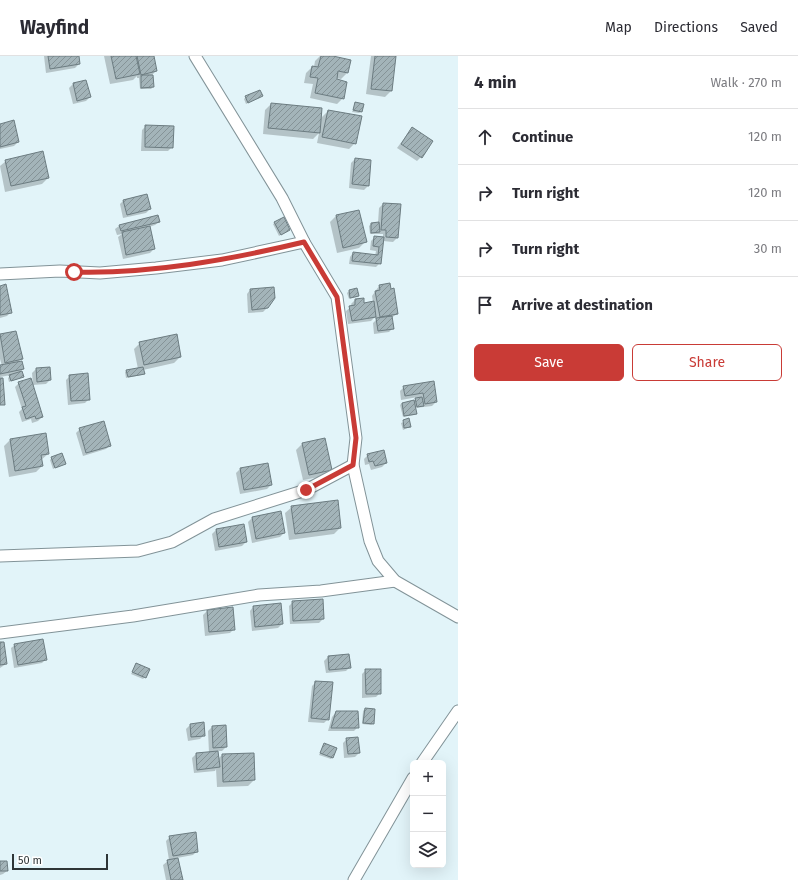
<!DOCTYPE html>
<meta charset="utf-8">
<style>
body{margin:0;font-family:"Fira Sans",sans-serif;background:#f2f2f3;color:#2b2b33}
.controls{position:absolute;right:12px;bottom:12px;display:grid;overflow:hidden;border-radius:6px;box-shadow:0 4px 16px #0002}
.controls button{width:36px;height:36px;display:grid;place-items:center;padding:0;border:0;border-bottom:1px solid #e1e1e2;background:#fff;color:#2b2b33;font:20px sans-serif}
.scale{position:absolute;left:12px;bottom:10px;width:96px;box-sizing:border-box;padding-left:4px;border:2px solid #2e3537;border-top:0;font-size:11px;line-height:14px;white-space:nowrap;color:#2e3537;-webkit-text-stroke:3px #fff;paint-order:stroke}
.stop{position:absolute;width:12px;height:12px;margin:-9px;border:3px solid #c93b36;border-radius:50%;background:#fff}
.stop.end{background:#c93b36;border-color:#fff;box-shadow:0 1px 4px #0008}
.list{margin:0;padding:0;list-style:none}
h2{display:flex;justify-content:space-between;align-items:center;height:52px;margin:0;padding:0 16px;font-size:17px}
h2 small{font-size:13px;font-weight:400;color:#7c7c81}
.list li{display:grid;grid-template-columns:26px 1fr auto;gap:12px;align-items:center;box-sizing:border-box;height:56px;padding:0 16px;border-top:1px solid #e1e1e2}
.list b{display:block;font-size:15px;white-space:nowrap}
.list em{font-size:13px;font-style:normal;color:#7c7c81}
.actions{display:flex;gap:8px;padding:12px 16px}
.actions a{flex:1;padding:9px 0;border:1px solid #c93b36;border-radius:6px;text-align:center;font-size:14px;color:#c93b36}
.actions .main{background:#c93b36;color:#fff}
.icon{flex:none;width:22px;height:22px;fill:none;stroke:currentColor;stroke-width:2;stroke-linecap:round;stroke-linejoin:round}
.map{position:relative;flex:none;width:458px;height:824px;overflow:hidden}
header{display:flex;align-items:center;gap:24px;box-sizing:border-box;height:56px;padding:0 20px;background:#fff;border-bottom:1px solid #e1e1e2}
header strong{font-size:19px}
nav{display:flex;gap:22px;margin-inline-start:auto;font-size:14px}
main{display:flex}
aside{flex:1;background:#fff}
.map>svg:first-child{display:block}
.shadow{fill:#0003}
.building{fill:url(#building-hatch);stroke:#6c7c81}
.lines{fill:none;stroke-linecap:round;stroke-linejoin:round}
.minor-casing{stroke:#829398;stroke-width:13}
.minor{stroke:#fff;stroke-width:11}
.route{stroke:#c93b36;stroke-width:5}
</style>
<header>
<strong>Wayfind</strong>
<nav><a>Map</a><a>Directions</a><a>Saved</a></nav>
</header>
<main>
<div class="map">
<svg width="458" height="824" viewBox="0 0 458 824">
<defs>
<pattern id="building-hatch" width="6" height="6" patternUnits="userSpaceOnUse"><rect width="6" height="6" fill="#a3b4b9"/><path d="M-1 1l2-2M0 6l6-6M5 7l2-2" fill="none" stroke="#859397"/></pattern>
</defs>
<rect width="100%" height="100%" fill="#e2f4f9"/>
<g class="shadow">
<polygon points="44,0 78,0 79,8 75,12 46,17"/>
<polygon points="104,0 153,0 156,15 152,19 153,31 151,33 140,33 139,22 137,22 137,20 133,24 110,28"/>
<polygon points="320,0 328,0 350,5 347,17 341,23 336,22 343,42 337,48 310,42 313,28 304,27 306,17 312,11 314,11 315,5"/>
<polygon points="371,0 395,0 391,35 385,41 366,38"/>
<polygon points="86,25 90,41 86,45 73,48 69,32 73,28"/>
<polygon points="246,41 260,41 246,48 244,43"/>
<polygon points="356,47 361,56 359,57 352,56"/>
<polygon points="271,48 320,63 328,55 355,87 349,93 317,87 319,77 313,83 263,78 265,54"/>
<polygon points="0,69 18,86 14,90 0,93"/>
<polygon points="146,70 172,91 168,95 141,95 142,74"/>
<polygon points="412,72 421,101 417,105 397,92"/>
<polygon points="355,103 368,130 364,134 349,132 351,107"/>
<polygon points="6,105 48,122 42,128 5,136 0,110"/>
<polygon points="124,144 150,153 146,157 123,162 120,148"/>
<polygon points="383,148 397,182 393,186 383,185 380,207 376,211 349,208 350,201 353,197 375,200 376,195 370,194 371,185 375,181 383,182 383,178 370,178 369,170 371,168 378,167 379,152"/>
<polygon points="336,160 365,186 359,192 337,197 330,166"/>
<polygon points="283,162 287,175 279,180 273,168"/>
<polygon points="159,166 155,169 149,171 154,193 150,197 123,203 118,181 122,178 117,179 115,173 119,170"/>
<polygon points="379,230 390,234 397,258 391,262 393,272 389,276 374,278 373,267 376,264 375,261 371,265 348,268 346,255 352,250 351,248 355,244 364,248 373,246 372,240"/>
<polygon points="0,231 11,256 7,260 0,262"/>
<polygon points="356,233 358,240 356,241 349,243 347,237 349,235"/>
<polygon points="250,234 268,251 263,256 248,257 247,238"/>
<polygon points="16,276 22,302 17,307 23,313 19,317 23,321 9,326 8,322 11,319 0,321 0,310 2,310 0,303 0,279"/>
<polygon points="140,287 180,301 174,307 143,314 144,318 142,319 126,322 125,316 127,314 138,313 134,293"/>
<polygon points="36,313 50,324 46,328 32,329 42,361 38,365 32,367 31,363 22,366 19,356 22,353 15,331 19,327 33,329 32,317"/>
<polygon points="70,320 89,343 85,347 68,349 66,324"/>
<polygon points="433,326 436,346 432,350 415,352 416,358 414,359 403,361 400,349 402,347 413,345 418,341 401,344 400,335 404,331"/>
<polygon points="409,364 410,371 403,374 401,367"/>
<polygon points="80,373 110,389 106,393 83,400 76,377"/>
<polygon points="45,378 48,398 41,404 42,410 36,416 9,421 4,390 10,384"/>
<polygon points="302,388 331,414 325,420 303,424 296,394"/>
<polygon points="368,399 386,407 382,411 371,414 369,408 365,409 364,403"/>
<polygon points="52,402 65,407 53,413 50,404"/>
<polygon points="240,413 271,429 267,433 240,438 236,417"/>
<polygon points="292,451 340,472 334,478 289,484 285,457"/>
<polygon points="280,456 284,477 280,481 252,487 248,466 252,462"/>
<polygon points="216,474 246,486 242,490 215,495 212,478"/>
<polygon points="293,546 323,563 319,567 290,568 289,550"/>
<polygon points="253,551 282,568 278,572 252,575 250,555"/>
<polygon points="207,555 234,573 230,577 205,580 203,559"/>
<polygon points="0,587 6,608 0,612"/>
<polygon points="15,589 46,603 42,607 14,612 11,592"/>
<polygon points="328,601 350,611 346,615 326,617 324,605"/>
<polygon points="136,609 145,621 143,623 131,618"/>
<polygon points="366,614 380,637 376,641 362,642 362,618"/>
<polygon points="316,626 328,663 324,667 308,666 312,630"/>
<polygon points="365,653 373,668 371,669 362,668 363,655"/>
<polygon points="336,656 358,671 354,675 328,675 332,661"/>
<polygon points="190,669 204,679 200,683 188,685 186,673"/>
<polygon points="212,671 226,691 222,695 217,695 218,703 222,699 254,724 248,730 217,731 216,713 215,715 194,717 192,702 196,698 209,697 208,675"/>
<polygon points="347,683 359,697 355,701 344,702 343,687"/>
<polygon points="324,688 332,702 331,703 319,699"/>
<polygon points="170,781 197,795 193,799 177,802 182,824 166,824 163,809 169,804 166,785"/>
<polygon points="0,806 7,815 3,818 0,819"/>
</g>
<g class="building">
<polygon points="48,0 79,0 80,8 50,13"/>
<polygon points="111,0 136,0 140,18 116,23"/>
<polygon points="137,0 154,0 157,15 141,19"/>
<polygon points="321,0 333,0 351,4 348,17 338,15 337,23 347,26 344,43 315,37 318,22 310,21 312,10 318,11"/>
<polygon points="375,0 396,0 392,35 371,33"/>
<polygon points="141,19 153,19 154,31 141,32"/>
<polygon points="86,24 91,41 77,45 73,27"/>
<polygon points="260,34 263,40 248,47 245,40"/>
<polygon points="355,46 364,48 362,56 353,54"/>
<polygon points="271,47 322,52 320,77 268,72"/>
<polygon points="328,54 362,60 356,88 322,81"/>
<polygon points="14,64 19,86 0,91 0,68"/>
<polygon points="145,69 174,70 173,92 145,91"/>
<polygon points="412,71 433,85 422,102 401,88"/>
<polygon points="43,95 49,122 11,130 5,104"/>
<polygon points="355,102 371,104 369,130 352,128"/>
<polygon points="147,138 151,153 127,159 123,144"/>
<polygon points="383,147 401,148 398,182 386,181 386,174 381,174"/>
<polygon points="359,154 367,186 343,192 336,159"/>
<polygon points="158,159 160,166 121,175 119,169"/>
<polygon points="284,161 290,174 281,179 274,166"/>
<polygon points="379,166 380,176 371,177 371,167"/>
<polygon points="150,170 155,193 126,199 122,176"/>
<polygon points="374,180 384,181 381,208 352,205 353,196 378,199 379,191 373,190"/>
<polygon points="390,227 391,233 394,232 398,258 380,261 375,235 380,234 379,229"/>
<polygon points="6,228 12,257 0,259 0,230"/>
<polygon points="274,231 275,242 268,252 252,254 250,233"/>
<polygon points="357,232 359,240 350,242 349,234"/>
<polygon points="364,242 364,247 374,245 376,261 352,265 349,250 355,249 355,243"/>
<polygon points="392,260 394,273 378,275 376,262"/>
<polygon points="16,275 23,303 5,307 0,278"/>
<polygon points="177,278 181,301 144,309 139,286"/>
<polygon points="22,305 24,313 0,318 0,309"/>
<polygon points="50,311 51,324 37,326 36,312"/>
<polygon points="143,311 145,318 128,321 126,314"/>
<polygon points="22,315 24,321 11,325 9,319"/>
<polygon points="88,317 90,344 71,345 69,319"/>
<polygon points="0,322 3,322 5,349 0,349"/>
<polygon points="31,322 43,361 36,363 35,360 26,363 22,351 26,350 18,326"/>
<polygon points="434,325 437,346 425,348 423,337 405,340 403,330"/>
<polygon points="422,341 424,350 417,351 415,342"/>
<polygon points="414,344 417,358 404,360 402,347"/>
<polygon points="409,362 411,371 404,372 403,364"/>
<polygon points="104,365 111,390 86,397 79,372"/>
<polygon points="46,377 49,398 41,399 43,410 15,415 10,383"/>
<polygon points="325,382 332,414 309,419 302,387"/>
<polygon points="384,394 387,407 375,410 373,405 369,406 367,398"/>
<polygon points="62,397 66,408 55,412 51,401"/>
<polygon points="268,407 272,429 244,434 240,412"/>
<polygon points="338,444 341,472 295,478 291,450"/>
<polygon points="281,455 285,477 256,483 252,461"/>
<polygon points="244,468 247,486 219,491 216,473"/>
<polygon points="323,543 324,563 293,565 292,545"/>
<polygon points="281,547 283,568 255,571 253,550"/>
<polygon points="233,551 235,574 209,576 207,554"/>
<polygon points="43,583 47,604 18,609 14,588"/>
<polygon points="0,586 4,586 7,608 0,609"/>
<polygon points="349,598 351,612 329,614 328,600"/>
<polygon points="136,607 150,613 146,622 132,616"/>
<polygon points="365,613 381,613 381,638 366,638"/>
<polygon points="315,625 333,626 329,664 311,662"/>
<polygon points="365,652 375,653 374,668 363,667"/>
<polygon points="336,655 358,655 359,672 331,672"/>
<polygon points="204,666 205,680 191,681 190,668"/>
<polygon points="226,669 227,691 213,692 212,670"/>
<polygon points="358,681 360,697 348,698 346,682"/>
<polygon points="324,687 337,692 333,702 320,697"/>
<polygon points="218,695 220,711 197,714 196,697"/>
<polygon points="254,697 255,724 223,726 222,698"/>
<polygon points="196,776 198,796 173,800 169,780"/>
<polygon points="178,802 183,824 171,824 167,804"/>
<polygon points="0,805 7,805 8,815 0,815"/>
</g>
<g class="lines">
<g class="minor-casing">
<g id="minor">
<polyline points="195,0 282,142 304,186 337,241 356,382 353,409 370,485 378,505 395,525 458,561"/>
<polyline points="0,218 60,215 100,217 156,212 222,204 304,186"/>
<polyline points="0,500 138,495 172,486 214,463 306,434 353,409"/>
<polyline points="0,577 133,560 259,539 321,535 395,525"/>
<polyline points="422,707 458,655"/>
<polyline points="354,824 413,722"/>
</g>
</g>
<use href="#minor" class="minor"/>
</g>
<g class="lines">
<path class="route" d="M 74,216 C 151,218 229,204 304,186 L 337,241 L 356,382 L 353,409 L 306,434"/>
</g>
</svg>
<div class="controls">
<button>+</button>
<button>−</button>
<button><svg class="icon" aria-label="layers" viewBox="0 0 24 24"><path d="M12 4l9 5-9 5-9-5zM3 14l9 5 9-5"/></svg></button>
</div>
<div class="scale">50 m</div>
<div class="stop" style="left:74px;top:216px"></div>
<div class="stop end" style="left:306px;top:434px"></div>
</div>
<aside>
<h2>4 min<small>Walk · 270 m</small></h2>
<ul class="list">
<li><svg class="icon" aria-label="ahead" viewBox="0 0 24 24"><path d="M12 20V5M6 11l6-6 6 6"/></svg><div><b>Continue</b></div><em>120 m</em></li>
<li><svg class="icon" aria-label="right" viewBox="0 0 24 24"><path d="M7 20v-9h11M14 6l5 5-5 5"/></svg><div><b>Turn right</b></div><em>120 m</em></li>
<li><svg class="icon" aria-label="right" viewBox="0 0 24 24"><path d="M7 20v-9h11M14 6l5 5-5 5"/></svg><div><b>Turn right</b></div><em>30 m</em></li>
<li><svg class="icon" aria-label="arrive" viewBox="0 0 24 24"><path d="M6 21V4h12l-3 4 3 4H6"/></svg><div><b>Arrive at destination</b></div></li>
</ul>
<div class="actions"><a class="main">Save</a><a>Share</a></div>
</aside>
</main>
